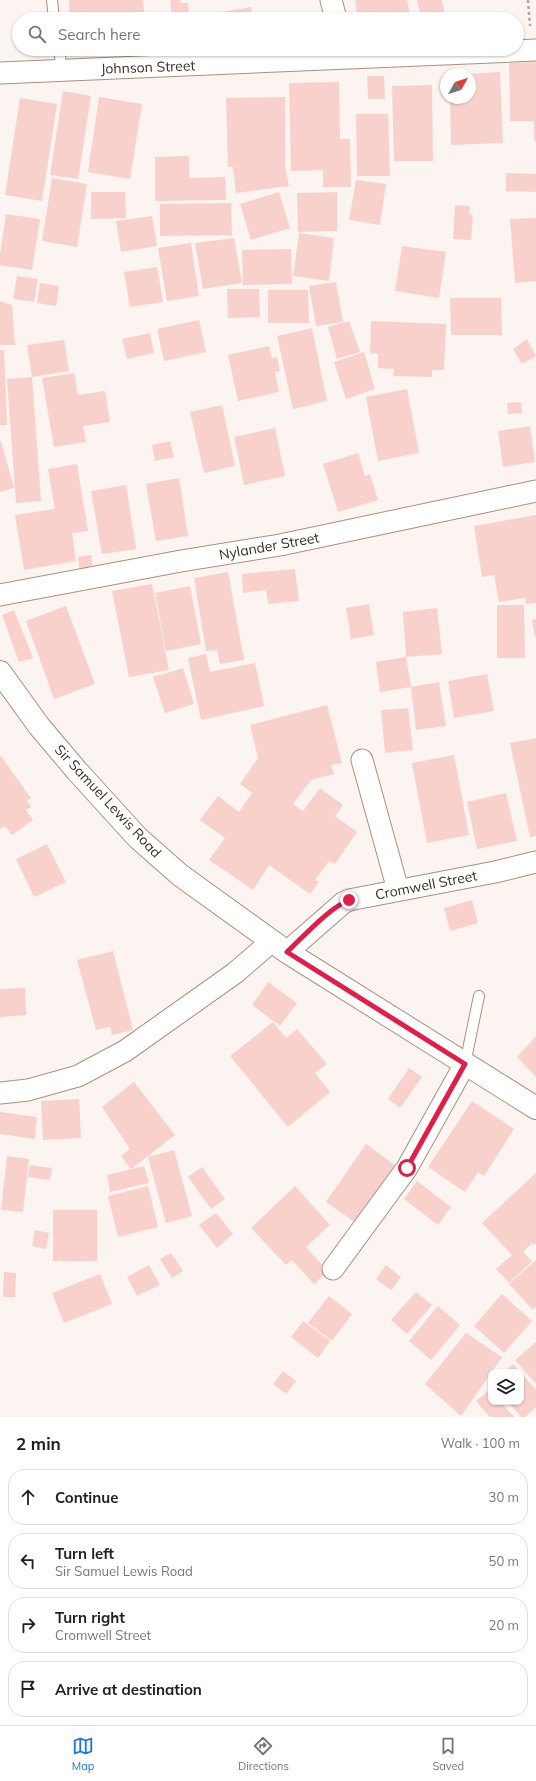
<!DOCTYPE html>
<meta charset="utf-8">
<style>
body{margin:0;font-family:Mulish,sans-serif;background:#f2f2f2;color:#202124}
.controls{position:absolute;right:12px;bottom:12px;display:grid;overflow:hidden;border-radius:8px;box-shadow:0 1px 3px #0004}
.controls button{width:36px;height:36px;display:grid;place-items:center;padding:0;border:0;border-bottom:1px solid #e0e0e0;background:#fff;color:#202124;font:20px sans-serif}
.compass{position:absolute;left:440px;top:68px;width:36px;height:36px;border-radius:50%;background:#fff;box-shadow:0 1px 3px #0004;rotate:51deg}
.stop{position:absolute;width:12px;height:12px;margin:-9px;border:3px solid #e11d48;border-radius:50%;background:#fff}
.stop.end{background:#e11d48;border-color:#fff;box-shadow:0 1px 4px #0008}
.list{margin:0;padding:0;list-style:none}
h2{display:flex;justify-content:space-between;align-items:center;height:52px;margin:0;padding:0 16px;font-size:17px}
h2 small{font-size:13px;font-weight:400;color:#757577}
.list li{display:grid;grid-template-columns:26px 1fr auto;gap:12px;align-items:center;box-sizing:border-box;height:56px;margin:0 8px 8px;padding:0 8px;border:1px solid #e0e0e0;border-radius:16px}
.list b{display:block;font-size:15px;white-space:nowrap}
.list p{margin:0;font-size:13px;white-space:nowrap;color:#757577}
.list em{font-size:13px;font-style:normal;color:#757577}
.icon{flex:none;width:22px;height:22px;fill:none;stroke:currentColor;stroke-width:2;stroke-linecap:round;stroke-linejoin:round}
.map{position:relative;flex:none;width:536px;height:1417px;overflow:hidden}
.search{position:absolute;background:#fff;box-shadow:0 1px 3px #0004;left:12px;right:12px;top:12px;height:44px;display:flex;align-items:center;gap:10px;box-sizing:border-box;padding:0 14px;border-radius:22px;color:#757577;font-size:15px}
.sheet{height:308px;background:#fff}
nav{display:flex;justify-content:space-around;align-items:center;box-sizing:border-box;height:56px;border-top:1px solid #e0e0e0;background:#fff;font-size:11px;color:#757577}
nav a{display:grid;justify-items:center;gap:2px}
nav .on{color:#1a73e8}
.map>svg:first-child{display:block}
.building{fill:#f8d1cd}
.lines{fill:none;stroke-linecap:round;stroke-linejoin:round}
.lane-casing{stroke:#ab907b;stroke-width:12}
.street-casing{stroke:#ab907b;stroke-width:23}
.secondary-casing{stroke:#ab907b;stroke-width:24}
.path{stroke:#b1a8a3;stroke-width:2.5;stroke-dasharray:3 3;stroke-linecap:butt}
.lane{stroke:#fff;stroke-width:10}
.street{stroke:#fff;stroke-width:21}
.secondary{stroke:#fff;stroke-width:22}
.route{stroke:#e11d48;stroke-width:5}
.labels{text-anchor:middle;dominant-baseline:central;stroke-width:3;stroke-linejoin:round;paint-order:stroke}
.street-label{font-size:14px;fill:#392e25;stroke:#fff}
</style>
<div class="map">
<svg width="536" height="1417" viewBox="0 0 536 1417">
<rect width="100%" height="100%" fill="#fbf4f0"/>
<g class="building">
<polygon points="69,0 143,0 145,19 70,19"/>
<polygon points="170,0 180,0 181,3 188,3 189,19 172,19"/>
<polygon points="355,0 407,0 411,19 358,19"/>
<polygon points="417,0 442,0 446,19 421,19"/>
<polygon points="251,7 253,19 206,19 205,15"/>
<polygon points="536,62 536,141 534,141 534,121 510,121 509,63"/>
<polygon points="500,72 503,143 451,145 450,98 470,98 470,74"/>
<polygon points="367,76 384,76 385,99 368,99"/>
<polygon points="339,82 340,139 350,139 351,187 323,187 323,170 291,171 289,83"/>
<polygon points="432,85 433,161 394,161 392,86"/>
<polygon points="63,91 91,96 78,179 50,175"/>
<polygon points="99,97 142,104 130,179 88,172"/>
<polygon points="285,97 285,166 289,186 236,193 233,167 228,167 226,98"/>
<polygon points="20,98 57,104 42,201 5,195"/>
<polygon points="356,114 388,114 390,176 357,176"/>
<polygon points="189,156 189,178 225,177 226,200 155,201 155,157"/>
<polygon points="506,173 536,174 536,192 506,191"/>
<polygon points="52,178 87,184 77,247 42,241"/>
<polygon points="356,180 386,184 380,225 349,220"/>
<polygon points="91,192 125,192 126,218 91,219"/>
<polygon points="279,192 290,228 251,240 240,204"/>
<polygon points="337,192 337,231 298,232 297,193"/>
<polygon points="231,203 232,235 160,236 160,204"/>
<polygon points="455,205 470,206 469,215 473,215 471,240 453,239"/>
<polygon points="6,214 40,219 32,270 0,265 0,254"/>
<polygon points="152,216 157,246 121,252 116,221"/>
<polygon points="536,218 536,281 515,283 510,219"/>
<polygon points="299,233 334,238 329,281 293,276"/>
<polygon points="234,238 242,283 203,289 195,243"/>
<polygon points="191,243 199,296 167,301 158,248"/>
<polygon points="402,246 446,252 439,298 395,291"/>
<polygon points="291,249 292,284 243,285 242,250"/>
<polygon points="157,267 163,302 130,307 124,272"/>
<polygon points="17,276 38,279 34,302 13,299"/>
<polygon points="336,282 343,322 316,326 309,286"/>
<polygon points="40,283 59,286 56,306 37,303"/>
<polygon points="227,289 259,289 260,317 228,318"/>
<polygon points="268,290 308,290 309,323 268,323"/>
<polygon points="450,298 501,298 502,335 451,335"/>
<polygon points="0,301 12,305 15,345 0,345"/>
<polygon points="199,320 206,352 164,361 157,329"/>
<polygon points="349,321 360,352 337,359 328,327"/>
<polygon points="371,321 446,324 444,370 432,370 432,377 393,376 394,369 378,368 378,354 370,353"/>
<polygon points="312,328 327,401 293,409 277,336"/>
<polygon points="150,333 154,353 127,359 122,339"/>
<polygon points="527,339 536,356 522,364 513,349"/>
<polygon points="64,340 69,371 32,377 27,345"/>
<polygon points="269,346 272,358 277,357 280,371 275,372 279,392 238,401 228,355"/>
<polygon points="0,350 4,350 7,425 0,425"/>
<polygon points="364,352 375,389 346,399 334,362"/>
<polygon points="74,373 78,395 105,391 110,422 83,426 86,442 54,447 42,378"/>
<polygon points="32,377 41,501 16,503 7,379"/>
<polygon points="407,389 419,453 378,461 366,397"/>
<polygon points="521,402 522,413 508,414 507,403"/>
<polygon points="222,405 235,466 204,473 190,412"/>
<polygon points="530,426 535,462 503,467 498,431"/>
<polygon points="275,428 285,476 244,485 234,437"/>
<polygon points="0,441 1,441 14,488 0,492"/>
<polygon points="170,441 174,457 155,461 152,445"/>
<polygon points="358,453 365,476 370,474 378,500 338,512 323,464"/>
<polygon points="77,464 88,531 72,533 76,561 24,570 15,515 55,509 48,469"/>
<polygon points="179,478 188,536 156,541 146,484"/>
<polygon points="126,485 136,549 102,554 91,491"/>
<polygon points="536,515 536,603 526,604 525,598 499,602 494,575 482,577 474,526"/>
<polygon points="91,555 93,569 80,572 78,557"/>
<polygon points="295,569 299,601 268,604 266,590 243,593 242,574"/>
<polygon points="228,572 244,660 220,664 217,650 206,651 194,578"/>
<polygon points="152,584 169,670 129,677 112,591"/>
<polygon points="190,586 201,644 166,651 155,593"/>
<polygon points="369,604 374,635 351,639 346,608"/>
<polygon points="497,605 524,605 525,658 497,658"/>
<polygon points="66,606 95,684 54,699 26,621"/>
<polygon points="437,608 442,654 406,657 403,612"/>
<polygon points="14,610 33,658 19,662 2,615"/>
<polygon points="536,619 536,637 535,637 532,620"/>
<polygon points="206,654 210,672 255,663 264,706 201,720 188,658"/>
<polygon points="406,657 411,687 439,682 446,726 416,730 411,687 380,692 376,662"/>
<polygon points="183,668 194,704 165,713 153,677"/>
<polygon points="487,674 494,711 454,718 448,681"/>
<polygon points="327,705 342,763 331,765 334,774 311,780 293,804 303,811 320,788 343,805 335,816 357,832 335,864 329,861 315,880 319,882 310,894 269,865 253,890 209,860 225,838 200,820 218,796 239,812 252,793 240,784 258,758 250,725"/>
<polygon points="408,708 413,750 385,753 381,710"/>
<polygon points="536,738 536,836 530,837 510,743"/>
<polygon points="0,755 31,798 27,801 31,807 26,810 33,820 12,835 5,826 0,829"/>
<polygon points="454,755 469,835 427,843 412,763"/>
<polygon points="506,793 517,841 477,849 467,802"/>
<polygon points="47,844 66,882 34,897 16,859"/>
<polygon points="472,900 478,923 450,931 444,908"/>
<polygon points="113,951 133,1030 112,1035 110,1027 96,1030 77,960"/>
<polygon points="268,982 297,1003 280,1026 252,1005"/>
<polygon points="25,988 26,1015 0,1017 0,989"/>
<polygon points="273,1022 286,1038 297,1029 327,1064 315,1073 330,1092 288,1127 230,1056"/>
<polygon points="536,1036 536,1077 517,1057"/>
<polygon points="409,1068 422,1077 400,1108 388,1099"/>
<polygon points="134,1082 175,1135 131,1169 121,1156 130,1149 102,1107"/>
<polygon points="79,1099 81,1138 43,1140 41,1101"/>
<polygon points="472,1101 514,1129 484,1176 478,1172 465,1192 428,1167"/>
<polygon points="0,1112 37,1117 35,1139 0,1134"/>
<polygon points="366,1144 399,1168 360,1226 326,1202"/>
<polygon points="174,1150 192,1216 166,1223 148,1157"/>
<polygon points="7,1156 29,1159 23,1212 1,1210"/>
<polygon points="30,1165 52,1168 50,1180 28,1177"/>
<polygon points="144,1166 149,1183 110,1192 107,1175"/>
<polygon points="202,1167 225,1199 211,1209 188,1177"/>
<polygon points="536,1173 536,1243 534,1245 532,1243 523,1252 532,1261 509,1283 496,1269 512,1255 482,1223"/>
<polygon points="417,1181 451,1207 438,1225 404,1199"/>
<polygon points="148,1186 158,1227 118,1237 108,1196"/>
<polygon points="295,1186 330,1225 306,1247 328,1271 314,1284 292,1260 286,1265 251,1228"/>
<rect x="53" y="1210" width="44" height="51"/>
<polygon points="216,1213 233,1234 217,1248 199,1225"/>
<polygon points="35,1230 49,1233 46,1249 32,1246"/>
<polygon points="171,1253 183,1271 172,1278 160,1259"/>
<polygon points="536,1260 536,1307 533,1310 509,1284"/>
<polygon points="149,1265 160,1285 137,1296 127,1277"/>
<polygon points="386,1265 401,1277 391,1290 376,1279"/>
<polygon points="4,1272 16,1273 15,1297 3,1297"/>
<polygon points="100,1274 112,1304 64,1323 52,1293"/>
<polygon points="416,1292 432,1305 407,1334 391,1320"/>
<polygon points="502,1294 532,1321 504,1353 474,1326"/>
<polygon points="329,1296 352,1314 332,1341 308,1323"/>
<polygon points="438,1306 460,1325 431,1360 409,1341"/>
<polygon points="303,1321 330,1341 318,1358 291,1337"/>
<polygon points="466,1333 502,1357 461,1416 425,1384"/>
<polygon points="536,1342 536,1384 515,1360"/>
<polygon points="513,1364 520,1372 504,1372"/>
<polygon points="283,1371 296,1381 286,1394 273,1384"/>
<polygon points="521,1373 536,1390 536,1407 525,1417 521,1417 508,1402 521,1402"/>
<polygon points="490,1389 491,1402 501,1402 514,1417 490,1417 476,1401"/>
</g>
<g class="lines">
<g class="lane-casing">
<g id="lane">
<polyline points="52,0 54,19"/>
<polyline points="59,49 62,71"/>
<polyline points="465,1064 479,996"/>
</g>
</g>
<g class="street-casing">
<g id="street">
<polyline points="331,0 336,19"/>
<polyline points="0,73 536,50"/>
<polyline points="0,595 181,561 280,545 536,491"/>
<polyline points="362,760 398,890"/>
<polyline points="287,952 343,903 349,900 495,872 536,862"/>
<polyline points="0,1093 28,1090 78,1076 125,1051 235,973 272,941"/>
<polyline points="333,1269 407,1168 465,1064"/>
</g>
</g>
<g class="secondary-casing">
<polyline id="secondary" points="0,672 39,726 77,771 138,838 180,875 287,952 536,1108"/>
</g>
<polyline class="path" points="528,0 530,26"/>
<use href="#lane" class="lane"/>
<use href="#street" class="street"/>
<use href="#secondary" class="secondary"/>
</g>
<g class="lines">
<path class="route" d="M 349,900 C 329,908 303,937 287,952 L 465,1064 L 407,1168"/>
</g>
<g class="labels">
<g class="street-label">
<text transform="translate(148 67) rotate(-2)">Johnson Street</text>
<text transform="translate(269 546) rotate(-10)">Nylander Street</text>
<text transform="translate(108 801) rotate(47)">Sir Samuel Lewis Road</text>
<text transform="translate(426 885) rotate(-11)">Cromwell Street</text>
</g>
</g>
</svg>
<div class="controls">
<button><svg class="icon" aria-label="layers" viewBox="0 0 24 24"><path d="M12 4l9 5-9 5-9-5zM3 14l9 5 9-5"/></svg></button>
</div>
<svg class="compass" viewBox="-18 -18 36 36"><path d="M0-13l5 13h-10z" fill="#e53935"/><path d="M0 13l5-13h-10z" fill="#757577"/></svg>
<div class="stop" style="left:407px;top:1168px"></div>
<div class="stop end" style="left:349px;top:900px"></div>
<div class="search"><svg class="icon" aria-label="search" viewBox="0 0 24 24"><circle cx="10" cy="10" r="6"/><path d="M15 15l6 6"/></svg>Search here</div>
</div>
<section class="sheet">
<h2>2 min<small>Walk · 100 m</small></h2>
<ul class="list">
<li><svg class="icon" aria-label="ahead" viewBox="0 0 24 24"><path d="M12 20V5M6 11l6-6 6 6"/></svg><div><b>Continue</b></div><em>30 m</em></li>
<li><svg class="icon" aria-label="left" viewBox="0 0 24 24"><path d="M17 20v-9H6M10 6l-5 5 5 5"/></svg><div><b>Turn left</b><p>Sir Samuel Lewis Road</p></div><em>50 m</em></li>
<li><svg class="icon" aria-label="right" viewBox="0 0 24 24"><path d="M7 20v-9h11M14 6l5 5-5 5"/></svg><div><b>Turn right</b><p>Cromwell Street</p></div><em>20 m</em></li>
<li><svg class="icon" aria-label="arrive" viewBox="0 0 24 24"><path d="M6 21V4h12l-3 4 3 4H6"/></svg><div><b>Arrive at destination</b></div></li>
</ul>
</section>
<nav>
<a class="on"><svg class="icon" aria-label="map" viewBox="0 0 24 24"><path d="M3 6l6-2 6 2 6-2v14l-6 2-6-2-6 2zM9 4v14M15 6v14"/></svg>Map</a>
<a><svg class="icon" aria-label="directions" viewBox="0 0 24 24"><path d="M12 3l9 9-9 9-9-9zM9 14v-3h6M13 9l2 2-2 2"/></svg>Directions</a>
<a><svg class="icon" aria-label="saved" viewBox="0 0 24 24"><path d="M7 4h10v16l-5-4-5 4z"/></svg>Saved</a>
</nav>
